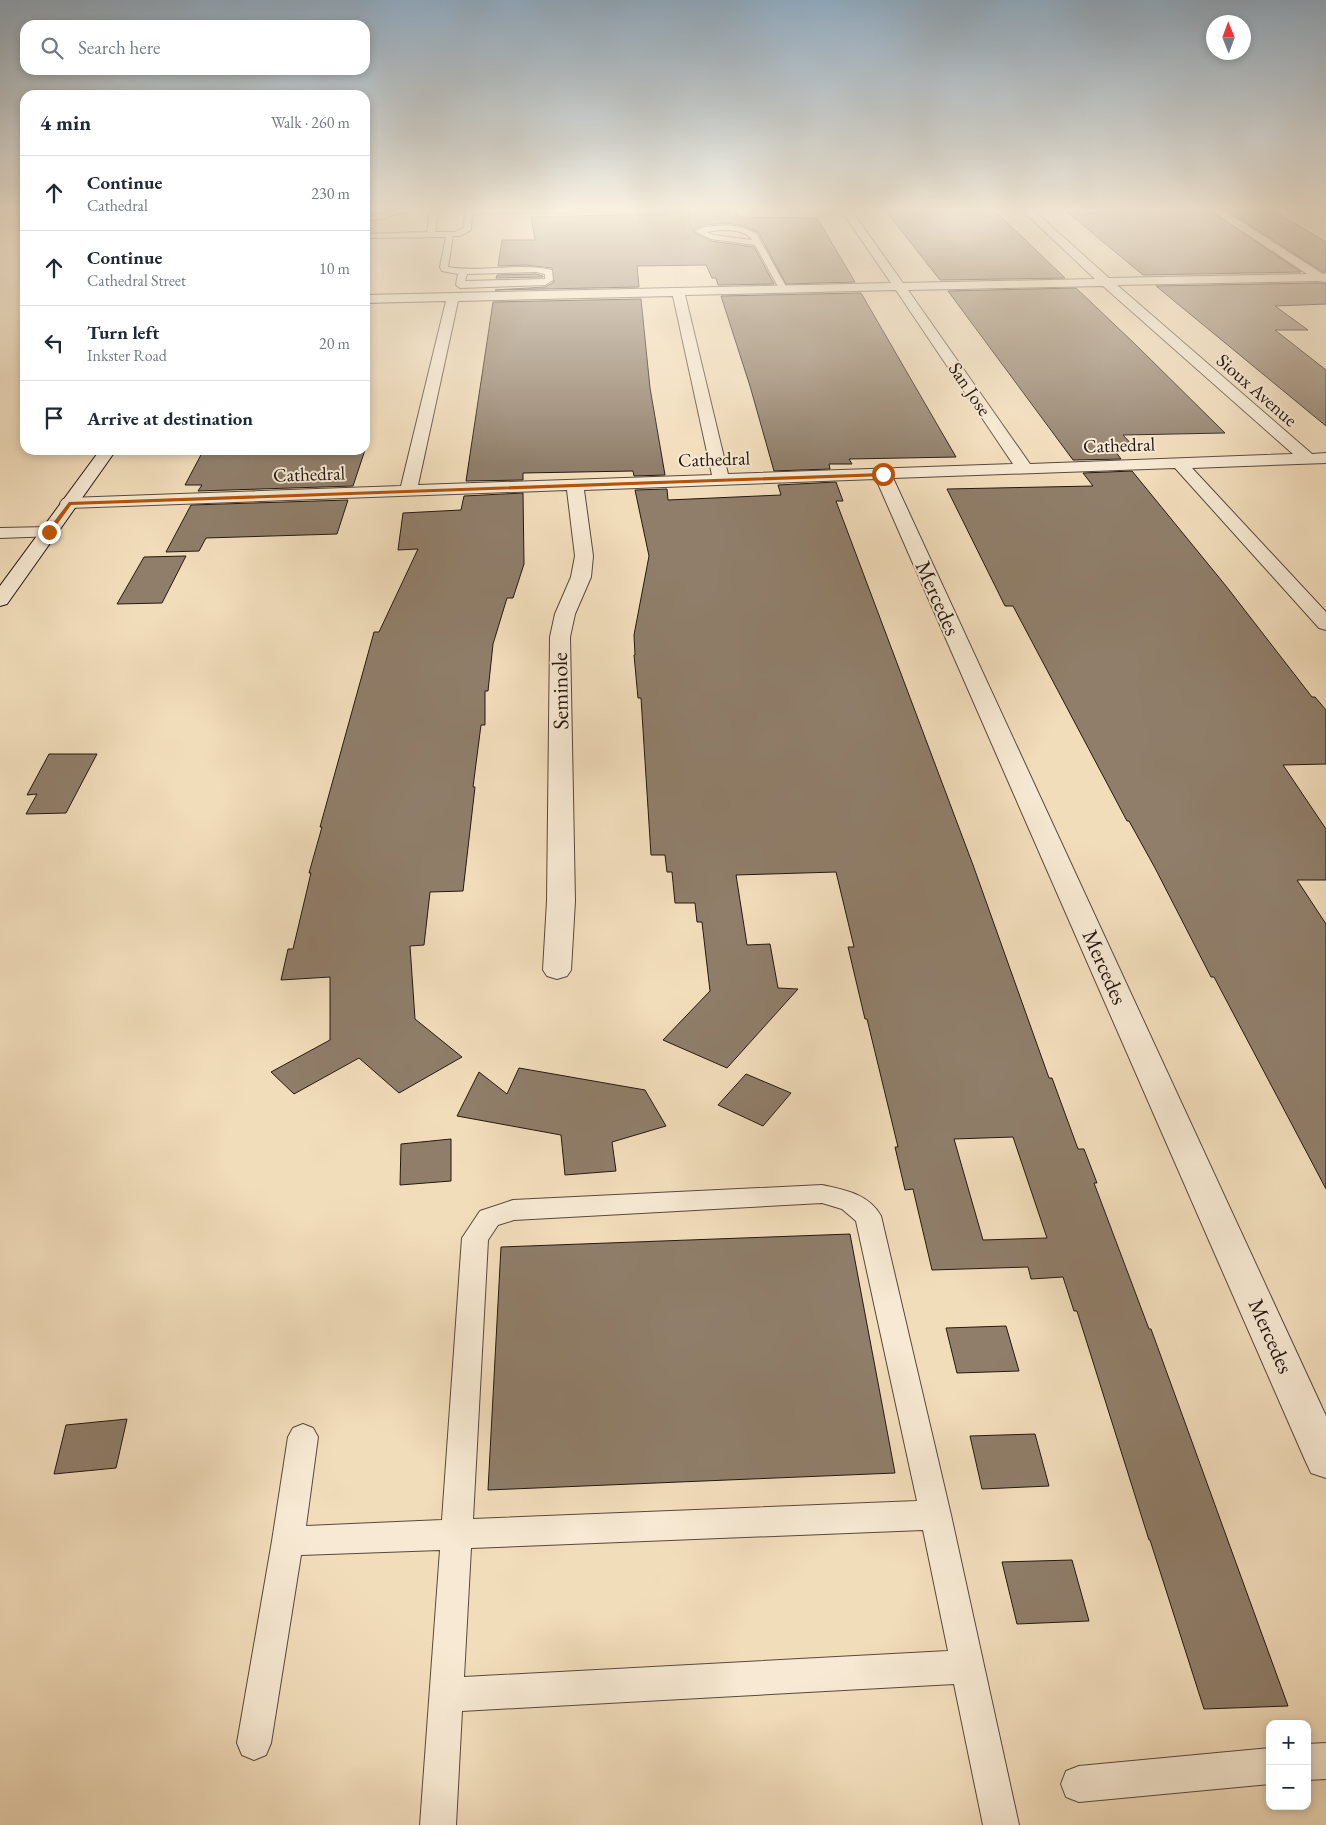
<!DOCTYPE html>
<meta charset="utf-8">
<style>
body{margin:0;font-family:"EB Garamond",serif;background:#f2f2f3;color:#1f2937}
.controls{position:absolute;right:15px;bottom:15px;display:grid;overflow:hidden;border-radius:10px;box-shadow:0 2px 8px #0003}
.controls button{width:45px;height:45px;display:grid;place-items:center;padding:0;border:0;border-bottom:1px solid #e0e1e3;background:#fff;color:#1f2937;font:25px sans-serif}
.compass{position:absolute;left:1206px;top:15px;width:45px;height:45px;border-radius:50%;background:#fff;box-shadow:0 2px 8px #0003;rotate:359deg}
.stop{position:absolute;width:15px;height:15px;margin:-11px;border:4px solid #b45309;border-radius:50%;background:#fff}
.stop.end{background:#b45309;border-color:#fff;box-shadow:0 1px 5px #0008}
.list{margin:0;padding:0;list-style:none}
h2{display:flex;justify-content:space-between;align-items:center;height:65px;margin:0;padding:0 20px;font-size:21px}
h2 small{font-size:16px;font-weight:400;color:#747a83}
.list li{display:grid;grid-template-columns:32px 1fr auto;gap:15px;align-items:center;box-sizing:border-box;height:75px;padding:0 20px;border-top:1px solid #e0e1e3}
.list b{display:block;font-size:19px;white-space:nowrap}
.list p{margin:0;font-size:16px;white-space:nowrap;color:#747a83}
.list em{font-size:16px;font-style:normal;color:#747a83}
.icon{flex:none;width:28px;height:28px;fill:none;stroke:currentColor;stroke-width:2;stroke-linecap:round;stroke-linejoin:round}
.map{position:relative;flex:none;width:1326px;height:1825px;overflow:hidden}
.search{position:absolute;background:#fff;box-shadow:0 2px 8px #0003;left:20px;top:20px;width:350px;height:55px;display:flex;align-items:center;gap:12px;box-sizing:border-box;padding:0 18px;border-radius:15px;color:#747a83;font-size:19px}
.panel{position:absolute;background:#fff;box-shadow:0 2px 8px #0003;left:20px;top:90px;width:350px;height:365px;border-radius:15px}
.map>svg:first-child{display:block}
.building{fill:#907e6a;stroke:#251812;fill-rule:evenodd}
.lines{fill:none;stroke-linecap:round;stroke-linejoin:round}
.lane-casing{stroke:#58493c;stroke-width:2}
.street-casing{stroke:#58493c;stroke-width:2}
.secondary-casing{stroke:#251812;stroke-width:2}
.lane{fill:#f7e9d3;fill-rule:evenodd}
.street{fill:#f7e9d3;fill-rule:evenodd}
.secondary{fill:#f7e9d3;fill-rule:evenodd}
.route{fill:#b45309}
.labels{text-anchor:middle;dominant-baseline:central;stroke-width:4;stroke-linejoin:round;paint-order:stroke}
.far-street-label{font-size:19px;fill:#251812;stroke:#f7e9d3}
.street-label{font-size:22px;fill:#251812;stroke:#f7e9d3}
</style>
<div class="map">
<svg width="1326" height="1825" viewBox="0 0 1326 1825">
<rect width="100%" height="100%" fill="#f2ddbb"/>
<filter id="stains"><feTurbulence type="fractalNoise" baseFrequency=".004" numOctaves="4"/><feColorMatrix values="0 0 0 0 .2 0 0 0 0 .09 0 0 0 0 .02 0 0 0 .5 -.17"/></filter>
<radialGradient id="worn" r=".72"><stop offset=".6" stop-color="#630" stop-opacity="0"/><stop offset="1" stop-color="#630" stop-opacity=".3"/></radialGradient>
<g class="building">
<polygon points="663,210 734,210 738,217 817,218 855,282 786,284 758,232 744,226 727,223 704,225 694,229 693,232 711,241 754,247 774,284 718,285 716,278 712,278 706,265 637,266 639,287 495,290 545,287 554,282 552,268 526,265 498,266 502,240 535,240 531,217 665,214"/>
<polygon points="885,210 994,210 1065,278 940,280"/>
<polygon points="1101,210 1209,210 1301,272 1143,275 1067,212 1103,212"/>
<polygon points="1226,210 1272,210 1326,242 1326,271 1323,272"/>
<polygon points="536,274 543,276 543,277 496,278 497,275"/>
<polygon points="1318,283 1326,284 1326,304 1275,306 1308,330 1275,330 1326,370 1326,426 1156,286"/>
<polygon points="1076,288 1136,345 1225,433 1123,435 1137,450 1115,451 1121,459 1073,460 948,291"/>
<polygon points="861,293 956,457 849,459 852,464 829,464 830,469 774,471 750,386 721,296"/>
<polygon points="641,299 650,388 665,475 634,476 633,471 523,473 523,480 466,481 493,302"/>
<polygon points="365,450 353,486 198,491 202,485 185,485 203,451"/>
<polygon points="1132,471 1226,586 1312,697 1315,697 1326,710 1326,764 1283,765 1326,829 1326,880 1297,880 1326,924 1326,1189 1214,977 1211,977 1155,868 1129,821 1127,821 1013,606 1005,606 947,489 1093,486 1083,473"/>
<path d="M 836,482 L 843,501 L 836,501 L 973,865 L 1049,1078 L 1052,1078 L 1078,1149 L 1084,1149 L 1097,1183 L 1094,1183 L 1149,1329 L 1151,1329 L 1288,1706 L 1204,1709 L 1150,1540 L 1149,1540 L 1077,1311 L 1074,1311 L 1063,1277 L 1031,1279 L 1028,1267 L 932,1270 L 913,1189 L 905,1190 L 895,1147 L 898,1147 L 867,1019 L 865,1019 L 848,947 L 854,947 L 836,872 L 736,875 L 747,945 L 770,944 L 778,988 L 798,989 L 727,1068 L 663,1040 L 710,991 L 702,922 L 697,922 L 695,903 L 675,903 L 672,872 L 667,872 L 665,855 L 651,855 L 641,698 L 638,698 L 634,655 L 635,655 L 634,635 L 649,556 L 635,490 L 667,489 L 668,500 L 781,495 L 778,485 ZM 1013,1137 L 1047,1238 L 983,1240 L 954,1139 Z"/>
<polygon points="523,493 524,564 513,598 507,598 493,644 488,691 485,691 485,725 481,725 473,787 475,787 463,891 430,892 424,945 410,946 415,1019 462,1057 399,1093 359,1058 294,1094 271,1072 330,1040 330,977 281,980 288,949 293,949 311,873 309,873 322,827 320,827 374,632 379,632 418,549 398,550 403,513 461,510 464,496"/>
<polygon points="348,500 337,534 206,538 199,551 166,552 191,505"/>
<polygon points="186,556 162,603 117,604 144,557"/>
<polygon points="49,754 97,754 66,813 26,814 37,794 27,795"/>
<polygon points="519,1068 645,1090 666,1126 612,1142 616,1171 565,1175 561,1135 457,1116 479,1072 507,1094"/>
<polygon points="746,1074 791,1093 763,1126 718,1105"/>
<polygon points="451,1139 451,1181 400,1185 401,1144"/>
<polygon points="850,1234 895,1473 488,1490 501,1247"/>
<polygon points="1006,1326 1019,1371 957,1373 946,1328"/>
<polygon points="127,1419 116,1468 54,1474 66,1425"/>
<polygon points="1035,1434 1049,1486 982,1489 970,1436"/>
<polygon points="1072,1560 1089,1621 1017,1624 1002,1562"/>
</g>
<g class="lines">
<g class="lane-casing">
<g id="lane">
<polygon points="399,210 411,210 381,219 365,221 365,217"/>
<path d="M 430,210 L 438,210 L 435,232 L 455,232 L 464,227 L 465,210 L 595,210 L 591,212 L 472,214 L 471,230 L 460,236 L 453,236 L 448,267 C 483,273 518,262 552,270 L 553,280 L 545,285 L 460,288 L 456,285 L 458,274 L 442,271 L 440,267 L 446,237 L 365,238 L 365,234 L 427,232 ZM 536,272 L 545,274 L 545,279 L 465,281 L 467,274 Z"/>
<path d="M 727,225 L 744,228 L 756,233 L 788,290 L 787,292 L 781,292 L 755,245 L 711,239 L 695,231 L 705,227 ZM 720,230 C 731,230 745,230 752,240 L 713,235 L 706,232 Z"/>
<path d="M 822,1185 C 845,1190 869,1194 881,1216 L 951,1515 L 1019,1825 L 983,1825 L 954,1684 L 462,1711 L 456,1825 L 420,1825 L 440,1550 L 301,1555 L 271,1743 L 266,1755 L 254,1760 L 242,1755 L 237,1743 L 272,1541 L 288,1437 L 293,1428 L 303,1424 L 313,1428 L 318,1437 L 306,1526 L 442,1520 L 462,1238 L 480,1211 L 513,1200 ZM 822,1203 L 842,1209 L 856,1221 L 917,1501 L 473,1519 L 488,1240 L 498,1225 L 514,1220 ZM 923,1530 L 948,1651 L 464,1677 L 471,1548 Z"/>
<polygon points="1326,1743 1326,1779 1307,1780 1307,1744"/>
<polygon points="1270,1748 1270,1784 1079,1802 1066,1797 1061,1784 1066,1771 1079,1766"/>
</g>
</g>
<g class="street-casing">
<g id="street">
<path d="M 841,210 L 851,210 L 903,283 L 1095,279 L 1022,210 L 1033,210 L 1109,278 L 1307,274 L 1211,210 L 1223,210 L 1323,274 L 1326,273 L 1326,282 L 1318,281 L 1117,285 L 1312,454 L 1326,453 L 1326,463 L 1192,468 L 1326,612 L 1326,630 L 1319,628 L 1175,468 L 893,478 L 1326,1416 L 1326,1478 L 1311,1473 L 1305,1460 L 876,479 L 584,490 L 593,556 L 591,577 L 575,614 L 570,637 L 575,901 L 571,970 L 567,976 L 557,979 L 547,976 L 543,970 L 547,901 L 550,637 L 555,614 L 571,577 L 575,556 L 567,490 L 69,508 L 63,507 L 60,503 L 63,499 L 69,498 L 401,486 L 446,301 L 365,303 L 365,295 L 891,283 ZM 1103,286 L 1293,454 L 1030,464 L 908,290 ZM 896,290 L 1013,464 L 728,474 L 685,295 ZM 673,296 L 712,475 L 418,485 L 458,301 Z"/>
<polygon points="49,527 55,528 58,532 55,536 0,538 0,528"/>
</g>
</g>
<g class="secondary-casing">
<polygon id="secondary" points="100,450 116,450 7,604 0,606 0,586"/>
</g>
<use href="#lane" class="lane"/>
<use href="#street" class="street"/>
<use href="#secondary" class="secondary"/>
</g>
<linearGradient id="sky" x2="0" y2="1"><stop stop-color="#90aabf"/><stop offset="0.45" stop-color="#f9f0e0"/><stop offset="1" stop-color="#f9f0e0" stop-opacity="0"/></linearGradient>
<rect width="1326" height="465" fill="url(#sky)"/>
<polygon class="route" points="883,473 885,476 71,505 51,533 46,532 69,502"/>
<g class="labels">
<g class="far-street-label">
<text transform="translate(970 389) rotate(56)">San Jose</text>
<text transform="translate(1257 390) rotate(41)">Sioux Avenue</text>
<text transform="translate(1119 445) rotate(-2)">Cathedral</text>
<text transform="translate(714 459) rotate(-2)">Cathedral</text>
<text transform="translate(309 474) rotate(-2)">Cathedral</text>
</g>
<g class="street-label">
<text transform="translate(938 598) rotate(66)">Mercedes</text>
<text transform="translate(560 691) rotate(-91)">Seminole</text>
<text transform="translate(1105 967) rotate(66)">Mercedes</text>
<text transform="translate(1271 1336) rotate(66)">Mercedes</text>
</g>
</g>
<rect width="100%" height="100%" filter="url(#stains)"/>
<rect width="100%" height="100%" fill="url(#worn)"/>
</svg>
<div class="controls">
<button>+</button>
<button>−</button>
</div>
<svg class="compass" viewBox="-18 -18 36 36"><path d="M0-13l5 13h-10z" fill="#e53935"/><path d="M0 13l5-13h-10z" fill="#747a83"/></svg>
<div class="stop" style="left:883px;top:474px"></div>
<div class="stop end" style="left:49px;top:532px"></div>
<div class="search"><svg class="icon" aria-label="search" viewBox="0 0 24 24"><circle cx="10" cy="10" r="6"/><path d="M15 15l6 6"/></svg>Search here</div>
<section class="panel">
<h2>4 min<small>Walk · 260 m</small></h2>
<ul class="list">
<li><svg class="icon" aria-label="ahead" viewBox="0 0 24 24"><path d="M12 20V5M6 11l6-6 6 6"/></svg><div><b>Continue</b><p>Cathedral</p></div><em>230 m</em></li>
<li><svg class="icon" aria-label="ahead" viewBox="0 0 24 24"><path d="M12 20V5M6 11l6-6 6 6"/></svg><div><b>Continue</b><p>Cathedral Street</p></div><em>10 m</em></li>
<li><svg class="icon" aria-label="left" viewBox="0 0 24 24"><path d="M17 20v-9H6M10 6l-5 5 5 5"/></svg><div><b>Turn left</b><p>Inkster Road</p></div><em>20 m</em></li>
<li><svg class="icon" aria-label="arrive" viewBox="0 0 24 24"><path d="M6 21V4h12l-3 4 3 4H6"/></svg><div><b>Arrive at destination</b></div></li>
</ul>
</section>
</div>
